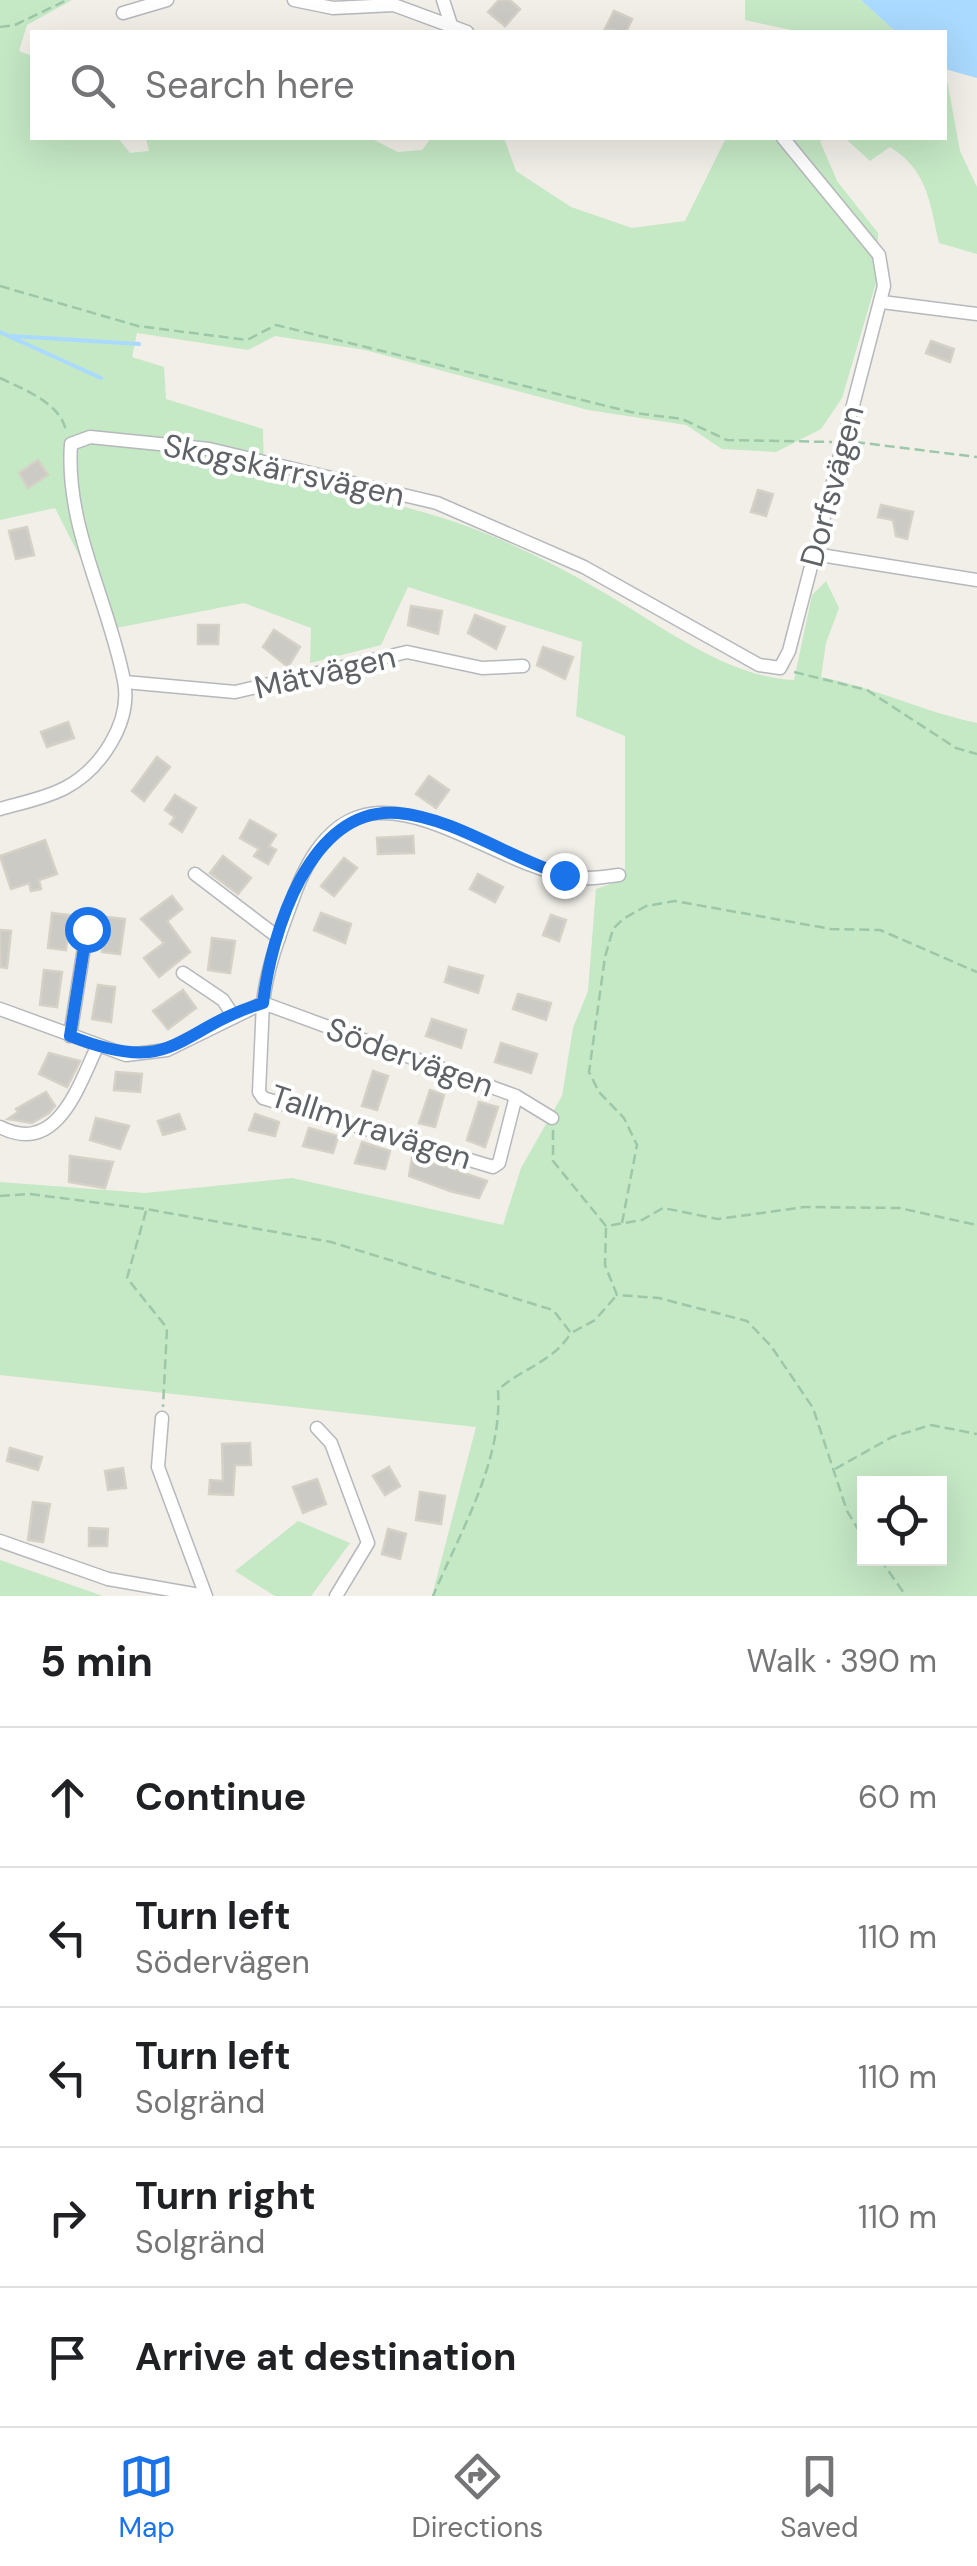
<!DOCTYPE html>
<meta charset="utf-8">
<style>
body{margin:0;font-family:"DM Sans",sans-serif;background:#f6f6f6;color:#202124}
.controls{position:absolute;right:30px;bottom:30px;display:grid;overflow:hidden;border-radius:0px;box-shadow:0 10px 40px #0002}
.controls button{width:90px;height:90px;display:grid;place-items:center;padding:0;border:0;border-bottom:2px solid #e0e0e0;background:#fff;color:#202124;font:50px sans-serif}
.stop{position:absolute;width:30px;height:30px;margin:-22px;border:8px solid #1a73e8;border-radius:50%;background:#fff}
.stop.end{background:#1a73e8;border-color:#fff;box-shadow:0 2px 10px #0008}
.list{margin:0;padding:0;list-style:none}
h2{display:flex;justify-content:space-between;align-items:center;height:130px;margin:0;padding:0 40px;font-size:42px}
h2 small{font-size:32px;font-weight:400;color:#757577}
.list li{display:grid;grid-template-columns:65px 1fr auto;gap:30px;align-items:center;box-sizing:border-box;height:140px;padding:0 40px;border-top:2px solid #e0e0e0}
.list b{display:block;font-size:38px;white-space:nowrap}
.list p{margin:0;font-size:32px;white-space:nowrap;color:#757577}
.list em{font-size:32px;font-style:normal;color:#757577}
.icon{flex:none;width:55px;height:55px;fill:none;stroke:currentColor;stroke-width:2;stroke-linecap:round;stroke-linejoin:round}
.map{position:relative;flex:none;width:977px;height:1596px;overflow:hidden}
.search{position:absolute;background:#fff;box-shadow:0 10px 40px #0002;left:30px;right:30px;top:30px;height:110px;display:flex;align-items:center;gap:25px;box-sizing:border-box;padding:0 35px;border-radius:0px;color:#757577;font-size:38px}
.sheet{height:830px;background:#fff}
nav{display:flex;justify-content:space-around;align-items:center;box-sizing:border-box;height:140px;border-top:2px solid #e0e0e0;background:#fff;font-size:28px;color:#757577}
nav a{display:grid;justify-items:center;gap:5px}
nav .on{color:#1a73e8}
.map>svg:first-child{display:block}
.green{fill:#c5e8c5;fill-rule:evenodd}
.water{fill:#aadaff}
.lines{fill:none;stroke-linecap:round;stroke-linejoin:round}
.stream{stroke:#aadaff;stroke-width:4}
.building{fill:#cccac5;stroke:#d6d1c6;stroke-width:2.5}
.minor-casing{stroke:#b5b8bc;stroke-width:15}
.path{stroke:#9cc7a9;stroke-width:2.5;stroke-dasharray:10 5;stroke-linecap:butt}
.minor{stroke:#fff;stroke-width:12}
.route{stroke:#1a73e8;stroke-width:12}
.labels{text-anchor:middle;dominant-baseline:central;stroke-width:8;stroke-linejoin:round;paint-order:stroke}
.street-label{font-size:32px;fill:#5f6368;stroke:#fff}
</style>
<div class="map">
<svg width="977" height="1596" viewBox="0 0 977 1596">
<rect width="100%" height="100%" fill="#f1efe8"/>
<g class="green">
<path d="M 0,0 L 72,0 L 27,25 L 19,51 L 32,56 L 32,138 L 118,138 L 130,153 L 149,151 L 146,138 L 370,138 L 398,152 L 422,150 L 431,138 L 504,138 L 516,171 L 571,207 L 632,228 L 685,221 L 726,138 L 828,138 L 820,141 L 837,181 L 878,233 L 876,283 L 842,398 L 821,429 L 776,452 L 722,449 L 686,425 L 588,410 L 365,350 L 275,336 L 248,350 L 137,333 L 132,357 L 164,367 L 166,399 L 263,429 L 264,474 C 341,493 418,505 492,536 C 530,552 566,570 601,591 C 658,623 727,678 794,680 L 812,595 L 826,581 L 839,608 L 826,643 L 821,677 C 876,688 924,712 977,723 L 977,1596 L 432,1596 L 476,1427 L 0,1375 L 0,1182 L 145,1193 L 292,1178 L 503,1225 L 521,1168 L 562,1096 L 573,1028 L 588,991 L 596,889 L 625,879 L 625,736 L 576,716 L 582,642 L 408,587 L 381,645 L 310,663 L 311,628 L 244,603 L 116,628 L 55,508 L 0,520 ZM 864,1484 L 940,1484 L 940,1559 L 864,1559 Z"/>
<polygon points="745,0 861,0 896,32 800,32 745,20"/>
<path d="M 945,69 L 960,151 L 977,187 L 977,254 L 939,243 C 930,204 928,170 890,147 L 870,161 L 845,138 L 944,138 Z"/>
<polygon points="298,1521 350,1543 311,1596 275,1596 235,1571"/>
<polygon points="0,1560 100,1595 102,1596 0,1596"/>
</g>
<polygon class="water" points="861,0 977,0 977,78 945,69 944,32 896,32"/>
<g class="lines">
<g class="stream">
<polyline points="0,332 101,378"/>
<polyline points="12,336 139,344"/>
</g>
</g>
<g class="building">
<polygon points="499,0 510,0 520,9 505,26 488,12"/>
<polygon points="614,11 632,19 626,32 605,29"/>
<polygon points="931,341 954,349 950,362 926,353"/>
<polygon points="38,460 48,475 28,488 19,473"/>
<polygon points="758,490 773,494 766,516 751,512"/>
<polygon points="881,505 913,512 907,539 896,536 893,520 878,517"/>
<polygon points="27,527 34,555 16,559 9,531"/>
<polygon points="411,606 442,611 438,634 408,625"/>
<polygon points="475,615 505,627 496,649 468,633"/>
<polygon points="198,625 219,625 218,644 198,644"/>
<polygon points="274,630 300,647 288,667 263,647"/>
<polygon points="543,647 573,657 565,679 537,665"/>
<polygon points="68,722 74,738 47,747 41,732"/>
<polygon points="157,757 170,767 144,801 132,791"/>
<polygon points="429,776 449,790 436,808 416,794"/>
<polygon points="175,795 196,808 182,832 170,824 175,817 165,810"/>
<polygon points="250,820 276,835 269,846 276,850 268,864 254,856 259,849 240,838"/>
<polygon points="413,836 414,853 378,854 377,838"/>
<polygon points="45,840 57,874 39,880 41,889 31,891 29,883 11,889 0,856"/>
<polygon points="223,856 251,878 238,894 210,873"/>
<polygon points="344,858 357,868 334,896 321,886"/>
<polygon points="478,874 503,887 495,902 470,889"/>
<polygon points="172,896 182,909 167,921 190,952 159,977 144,958 164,943 141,919"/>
<polygon points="52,913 70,915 66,950 48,948"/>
<polygon points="321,913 351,924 345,943 314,930"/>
<polygon points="551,915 566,920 559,941 543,935"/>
<polygon points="107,917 125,919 120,954 102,952"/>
<polygon points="0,930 11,931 7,968 0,967"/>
<polygon points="212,938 235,941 230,973 208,970"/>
<polygon points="449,967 483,976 478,993 445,982"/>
<polygon points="44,970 62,972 57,1007 40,1005"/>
<polygon points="98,985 115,987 111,1022 92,1019"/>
<polygon points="183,990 196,1008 168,1029 153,1011"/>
<polygon points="518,994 551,1003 546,1020 513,1009"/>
<polygon points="432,1019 466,1030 461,1048 426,1036"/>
<polygon points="501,1043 537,1054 531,1073 495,1062"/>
<polygon points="49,1053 80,1061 67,1087 39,1074"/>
<polygon points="373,1071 388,1076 377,1110 362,1106"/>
<polygon points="116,1072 142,1074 140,1092 114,1090"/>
<polygon points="430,1090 444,1095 435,1127 419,1123"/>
<polygon points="46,1092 55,1106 49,1113 32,1123 8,1119 18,1112 16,1109"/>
<polygon points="479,1102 498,1107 485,1147 467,1140"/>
<polygon points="179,1114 185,1129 163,1135 158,1121"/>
<polygon points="255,1114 279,1122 275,1136 249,1130"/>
<polygon points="96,1118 129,1126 120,1149 90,1140"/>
<polygon points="309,1128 338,1136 333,1153 303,1146"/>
<polygon points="362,1142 390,1151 385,1169 355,1163"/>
<polygon points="70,1156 113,1162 105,1188 69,1182"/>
<polygon points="412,1158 447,1167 487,1181 479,1198 450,1191 409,1176"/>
<polygon points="250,1443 251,1465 235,1465 233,1495 209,1494 210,1480 223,1481 222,1444"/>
<polygon points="10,1448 42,1457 38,1470 7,1461"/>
<polygon points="389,1467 400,1486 385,1495 373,1476"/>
<polygon points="123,1468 126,1488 108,1490 105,1471"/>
<polygon points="317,1479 326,1504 303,1513 293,1487"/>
<polygon points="420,1492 445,1496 441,1524 416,1520"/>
<polygon points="33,1502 50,1504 43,1542 28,1540"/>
<polygon points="89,1528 108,1529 107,1546 89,1546"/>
<polygon points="388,1529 406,1534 400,1559 382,1554"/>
</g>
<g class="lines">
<g class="minor-casing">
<g id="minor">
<polyline points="294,0 333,8 394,5 467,32"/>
<polyline points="443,0 453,31"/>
<polyline points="123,13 167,0"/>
<polyline points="882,302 977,314"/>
<polyline points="814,554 977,580"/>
<polyline points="125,682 235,692 407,652 482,668 523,666"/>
<path d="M 0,809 C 21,803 46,798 65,788 C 101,769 132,722 124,681 C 109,601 65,527 71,444 L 90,437 L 209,449 L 437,503 L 584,567 L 759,665 L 780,668 L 789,651 L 884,286 L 879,255 L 783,138"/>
<polyline points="195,874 279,938"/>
<polyline points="183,973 223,1000 234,1017"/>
<path d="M 0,1009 L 126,1055 L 167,1050 L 263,1003 C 267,965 282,929 295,893 C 356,732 473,861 573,877 C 588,880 604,877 619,875"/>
<polyline points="70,1036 87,929"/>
<polyline points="516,1096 499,1163 493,1167 263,1098 259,1092 263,1003 516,1096 552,1118"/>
<path d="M 0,1127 C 57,1156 78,1087 97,1047"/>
<polyline points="162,1418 158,1467 206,1596"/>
<polyline points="317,1428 331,1443 368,1543 336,1596"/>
<polyline points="0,1541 108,1579 205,1596"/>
</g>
</g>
<g class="path">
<polyline points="0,27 15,25 67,0"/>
<polyline points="0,286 138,326 247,340 276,325 635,413 682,419 727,440 832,442"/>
<path d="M 0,378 C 23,389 61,403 66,431"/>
<polyline points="855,442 977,457"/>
<polyline points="794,672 867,690 956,748 977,754"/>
<polyline points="553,1130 553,1161 606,1226 642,1220 663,1208 718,1219 805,1207 899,1208 977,1225"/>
<path d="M 0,1196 L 30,1194 L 146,1209 L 331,1242 L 553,1310 L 571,1333 C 552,1363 522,1368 498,1390 C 503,1461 460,1532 433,1596"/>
<polyline points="146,1211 127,1278 167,1328 163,1407"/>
<polyline points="622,1223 637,1145 624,1118 599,1092 589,1072 605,957 613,929 623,919 646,906 675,901 831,929 880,930 977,972"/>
<polyline points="606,1228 605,1265 617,1295 659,1298 747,1321 771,1346 813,1408 847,1511 864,1539"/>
<polyline points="573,1332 595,1320 616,1296"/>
<polyline points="835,1469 892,1437 931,1425 977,1434"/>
<polyline points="880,1559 906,1596"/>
</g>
<use href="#minor" class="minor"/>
</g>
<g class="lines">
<path class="route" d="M 87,929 L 70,1036 C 177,1078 174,1030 263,1003 C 271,935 309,805 398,813 C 455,818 509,858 564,875"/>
</g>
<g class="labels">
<g class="street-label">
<text transform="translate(284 470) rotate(12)">Skogskärrsvägen</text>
<text transform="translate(832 486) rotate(-75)">Dorfsvägen</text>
<text transform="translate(325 672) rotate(-13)">Mätvägen</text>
<text transform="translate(410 1057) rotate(20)">Södervägen</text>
<text transform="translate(371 1127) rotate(18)">Tallmyravägen</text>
</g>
</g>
</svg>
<div class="controls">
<button><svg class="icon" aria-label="locate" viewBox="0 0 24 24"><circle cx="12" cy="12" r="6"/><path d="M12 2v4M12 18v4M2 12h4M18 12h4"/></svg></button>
</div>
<div class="stop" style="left:87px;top:929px"></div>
<div class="stop end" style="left:564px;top:875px"></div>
<div class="search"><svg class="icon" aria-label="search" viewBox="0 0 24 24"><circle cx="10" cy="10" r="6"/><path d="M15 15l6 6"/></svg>Search here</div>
</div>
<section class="sheet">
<h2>5 min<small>Walk · 390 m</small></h2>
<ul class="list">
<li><svg class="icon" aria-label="ahead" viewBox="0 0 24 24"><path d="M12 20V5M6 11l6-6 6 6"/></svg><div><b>Continue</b></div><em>60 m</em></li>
<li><svg class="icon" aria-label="left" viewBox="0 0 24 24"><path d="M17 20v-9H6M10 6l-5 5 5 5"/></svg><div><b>Turn left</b><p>Södervägen</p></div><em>110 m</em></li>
<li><svg class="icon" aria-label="left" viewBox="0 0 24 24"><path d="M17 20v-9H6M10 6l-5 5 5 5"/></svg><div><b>Turn left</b><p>Solgränd</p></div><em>110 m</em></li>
<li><svg class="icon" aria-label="right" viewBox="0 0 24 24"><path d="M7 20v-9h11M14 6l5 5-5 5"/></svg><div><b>Turn right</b><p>Solgränd</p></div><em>110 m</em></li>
<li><svg class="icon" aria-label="arrive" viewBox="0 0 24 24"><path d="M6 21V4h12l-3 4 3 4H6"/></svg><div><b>Arrive at destination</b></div></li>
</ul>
</section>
<nav>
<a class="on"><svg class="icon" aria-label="map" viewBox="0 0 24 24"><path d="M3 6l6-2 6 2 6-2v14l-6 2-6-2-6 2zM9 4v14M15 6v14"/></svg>Map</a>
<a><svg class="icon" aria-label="directions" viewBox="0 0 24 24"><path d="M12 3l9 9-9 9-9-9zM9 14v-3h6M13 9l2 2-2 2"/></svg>Directions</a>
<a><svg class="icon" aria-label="saved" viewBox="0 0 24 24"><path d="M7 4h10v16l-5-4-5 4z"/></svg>Saved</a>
</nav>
